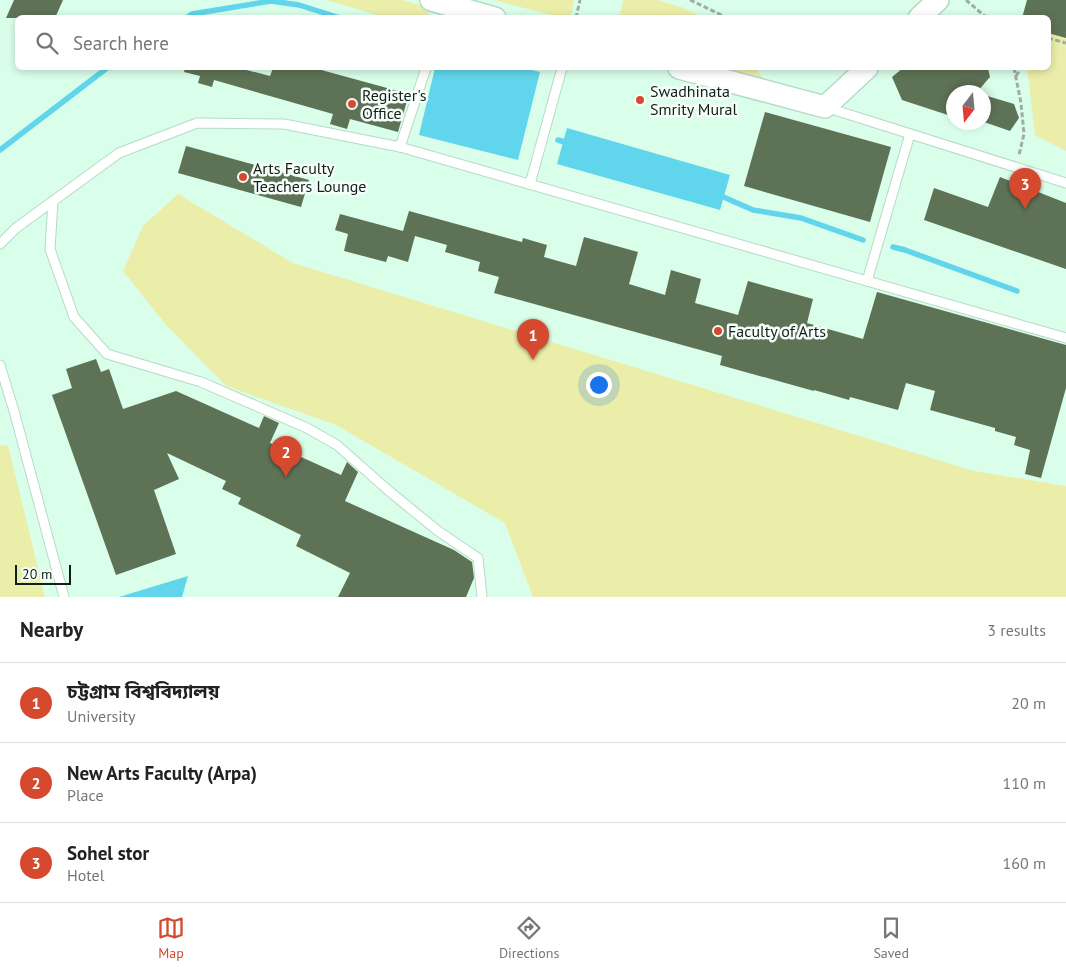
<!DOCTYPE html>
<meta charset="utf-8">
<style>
body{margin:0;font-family:"PT Sans","Noto Sans Bengali",sans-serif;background:#f6f6f6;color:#222}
.compass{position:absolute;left:946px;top:85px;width:45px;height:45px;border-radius:50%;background:#fff;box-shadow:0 2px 8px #0003;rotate:196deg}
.scale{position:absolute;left:15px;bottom:12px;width:56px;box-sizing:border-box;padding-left:5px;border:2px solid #111f18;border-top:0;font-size:14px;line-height:18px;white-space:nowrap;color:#111f18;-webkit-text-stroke:4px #f6fef9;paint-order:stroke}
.you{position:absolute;left:598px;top:384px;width:18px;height:18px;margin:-12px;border:4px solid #fff;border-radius:50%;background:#1a73e8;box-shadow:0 0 0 8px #1a73e833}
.badge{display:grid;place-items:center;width:32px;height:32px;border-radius:50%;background:#d54a2e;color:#fff;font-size:16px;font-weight:700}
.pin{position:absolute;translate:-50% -41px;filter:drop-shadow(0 1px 2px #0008)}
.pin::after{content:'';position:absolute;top:26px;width:18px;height:15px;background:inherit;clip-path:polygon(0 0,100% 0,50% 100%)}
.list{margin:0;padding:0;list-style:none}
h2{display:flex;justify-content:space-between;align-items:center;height:65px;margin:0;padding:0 20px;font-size:21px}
h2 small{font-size:16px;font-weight:400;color:#767676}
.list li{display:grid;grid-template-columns:32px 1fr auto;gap:15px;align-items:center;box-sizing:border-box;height:80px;padding:0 20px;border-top:1px solid #e0e0e0}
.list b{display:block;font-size:19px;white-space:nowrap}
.list p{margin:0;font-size:16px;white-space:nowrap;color:#767676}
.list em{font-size:16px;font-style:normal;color:#767676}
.icon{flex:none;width:28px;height:28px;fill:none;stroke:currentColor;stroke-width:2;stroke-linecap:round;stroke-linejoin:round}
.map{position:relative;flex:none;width:1066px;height:597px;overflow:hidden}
.search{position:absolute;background:#fff;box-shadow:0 2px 8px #0003;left:15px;right:15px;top:15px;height:55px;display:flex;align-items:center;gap:12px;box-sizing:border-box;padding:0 18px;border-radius:8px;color:#767676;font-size:19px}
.sheet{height:305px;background:#fff}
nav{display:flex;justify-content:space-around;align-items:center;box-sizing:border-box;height:70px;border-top:1px solid #e0e0e0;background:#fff;font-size:14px;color:#767676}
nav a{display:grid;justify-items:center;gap:2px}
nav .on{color:#d54a2e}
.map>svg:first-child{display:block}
.built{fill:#d9feea;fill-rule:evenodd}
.green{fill:#ebeea9}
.water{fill:#60d5ec}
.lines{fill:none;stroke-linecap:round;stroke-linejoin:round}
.stream{stroke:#60d5ec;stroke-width:5.5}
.building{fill:#5e7255}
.service-casing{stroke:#b5dbc6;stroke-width:11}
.tertiary-casing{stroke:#b5dbc6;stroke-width:24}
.path{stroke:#a2aca7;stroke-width:3;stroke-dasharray:5 2.5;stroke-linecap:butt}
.service{stroke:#fff;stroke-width:9}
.tertiary{stroke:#fff;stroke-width:21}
.poi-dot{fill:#d54a2e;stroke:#f6fef9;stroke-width:2}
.labels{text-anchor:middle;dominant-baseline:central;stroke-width:5;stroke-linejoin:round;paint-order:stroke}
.poi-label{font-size:16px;fill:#111f18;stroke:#f6fef9;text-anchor:start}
</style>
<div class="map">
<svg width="1066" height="597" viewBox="0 0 1066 597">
<rect width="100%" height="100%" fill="#f6fef9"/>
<path class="built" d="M 0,0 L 1066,0 L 1066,597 L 0,597 ZM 18,18 L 1048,18 L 1048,68 L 18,68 ZM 954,92 L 984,92 L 984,122 L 954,122 Z"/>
<g class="green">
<polygon points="326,0 403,0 430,8 427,17 384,17"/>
<polygon points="494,0 574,0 571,17 562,18"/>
<polygon points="623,0 657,0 684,8 702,17 620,17"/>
<polygon points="1066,21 1066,151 1035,135 1027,68 1048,68 1049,37"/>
<polygon points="726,68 756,68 763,79"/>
<polygon points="178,194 293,263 974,471 1066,486 1066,597 533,597 505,523 336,425 226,386 167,326 123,271 143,226"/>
<polygon points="8,445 45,597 0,597 0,446"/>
</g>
<g class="water">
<polygon points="435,68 523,68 540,72 518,160 419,135"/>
<polygon points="567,128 730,175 720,210 557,164"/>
<polygon points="188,576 182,597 119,597"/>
</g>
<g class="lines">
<g class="stream">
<polyline points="186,18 192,14 271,1 299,5 340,18"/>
<polyline points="558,140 568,143"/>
<polyline points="0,150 107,68"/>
<polyline points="719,195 753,210 801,218 863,240"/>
<polyline points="893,247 905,250 1017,291"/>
</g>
</g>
<g class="building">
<polygon points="14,0 63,0 55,18 6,18"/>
<polygon points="1027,0 1066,0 1066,38 1048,33 1048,18 1022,18"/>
<polygon points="185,68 239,68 270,76 273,68 314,68 409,94 398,132 350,119 347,129 330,124 333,114 214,80 212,87 198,83 200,76 184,72"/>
<polygon points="903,68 988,68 990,77 977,92 954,92 954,117 902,100 892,77"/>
<polygon points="984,95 1014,104 1019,118 1010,131 984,122"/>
<polygon points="765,112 891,147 870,222 744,186"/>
<polygon points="186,146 309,180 301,207 178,173"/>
<polygon points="1000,177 1066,203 1066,269 924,220 934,188 988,207"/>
<polygon points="409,211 522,242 523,238 547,245 544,257 576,266 584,237 638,252 629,284 665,295 671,270 701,279 695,303 738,315 748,281 813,299 807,323 863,339 877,292 1066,345 1066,388 1041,478 1025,474 1030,450 1014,445 1016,437 995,431 995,428 930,410 935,391 906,383 898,410 850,397 849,400 814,390 814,391 720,365 722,356 494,293 499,277 478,271 480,262 445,252 447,245 415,236 408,262 388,256 386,262 344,251 348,234 335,230 340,214 403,231"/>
<polygon points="96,359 101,372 109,369 123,409 176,391 259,428 264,416 279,423 270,443 341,475 347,462 358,472 345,501 454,550 472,562 474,578 466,597 338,597 350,573 296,546 301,535 238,504 241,498 222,489 226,481 167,453 179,479 154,490 176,554 116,575 52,395 72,388 66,369"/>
</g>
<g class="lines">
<g class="service-casing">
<g id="service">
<polyline points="825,107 1066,183"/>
<polyline points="400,147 426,68"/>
<polyline points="530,184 562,68"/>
<polyline points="53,201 50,249 74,317 107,354 201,382 307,428 337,445 389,491 438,531 478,558 482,597"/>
<polyline points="0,244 16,228 119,153 197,123 284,124 400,147 1066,338"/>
<polyline points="867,281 910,134"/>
<polyline points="0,365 14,411 64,597"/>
</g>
</g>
<g class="tertiary-casing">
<g id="tertiary">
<polyline points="431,0 495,18"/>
<polyline points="919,18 938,0"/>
<polyline points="679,68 825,107 867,68"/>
</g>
</g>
<g class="path">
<polyline points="690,0 728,18"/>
<polyline points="966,0 987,18"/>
<polyline points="576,18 580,0"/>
<polyline points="1048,38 1066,43"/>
<polyline points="1014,68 1021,103 1024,134 1019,155"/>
<polyline points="1016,76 1021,68"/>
</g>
<use href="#service" class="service"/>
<use href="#tertiary" class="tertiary"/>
</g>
<g class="poi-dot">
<circle cx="640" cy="100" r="5"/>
<circle cx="352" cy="104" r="5"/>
<circle cx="243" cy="177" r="5"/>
<circle cx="718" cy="331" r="5"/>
</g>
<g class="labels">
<g class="poi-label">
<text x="650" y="91">Swadhinata<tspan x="650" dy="18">Smrity Mural</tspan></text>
<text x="362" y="95">Register's<tspan x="362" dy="18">Office</tspan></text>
<text x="253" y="168">Arts Faculty<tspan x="253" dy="18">Teachers Lounge</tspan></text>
<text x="728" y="331">Faculty of Arts</text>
</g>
</g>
</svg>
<svg class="compass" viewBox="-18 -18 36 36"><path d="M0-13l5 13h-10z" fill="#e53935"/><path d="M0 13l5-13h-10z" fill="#767676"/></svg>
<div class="scale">20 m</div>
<div class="you"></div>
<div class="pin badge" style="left:533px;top:360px">1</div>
<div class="pin badge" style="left:286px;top:477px">2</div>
<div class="pin badge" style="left:1025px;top:209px">3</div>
<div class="search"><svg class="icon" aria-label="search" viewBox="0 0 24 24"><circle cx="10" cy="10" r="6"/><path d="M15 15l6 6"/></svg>Search here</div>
</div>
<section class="sheet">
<h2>Nearby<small>3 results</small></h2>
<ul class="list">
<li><span class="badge">1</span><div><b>চট্টগ্রাম বিশ্ববিদ্যালয়</b><p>University</p></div><em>20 m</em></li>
<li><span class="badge">2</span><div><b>New Arts Faculty (Arpa)</b><p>Place</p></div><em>110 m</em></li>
<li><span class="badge">3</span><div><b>Sohel stor</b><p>Hotel</p></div><em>160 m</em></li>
</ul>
</section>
<nav>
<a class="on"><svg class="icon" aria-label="map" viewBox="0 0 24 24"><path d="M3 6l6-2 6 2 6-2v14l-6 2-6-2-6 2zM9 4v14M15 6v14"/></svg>Map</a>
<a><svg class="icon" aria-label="directions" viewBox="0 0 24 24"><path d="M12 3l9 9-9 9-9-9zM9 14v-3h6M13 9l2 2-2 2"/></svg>Directions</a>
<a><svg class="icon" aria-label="saved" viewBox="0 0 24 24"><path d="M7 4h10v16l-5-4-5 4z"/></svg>Saved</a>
</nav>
